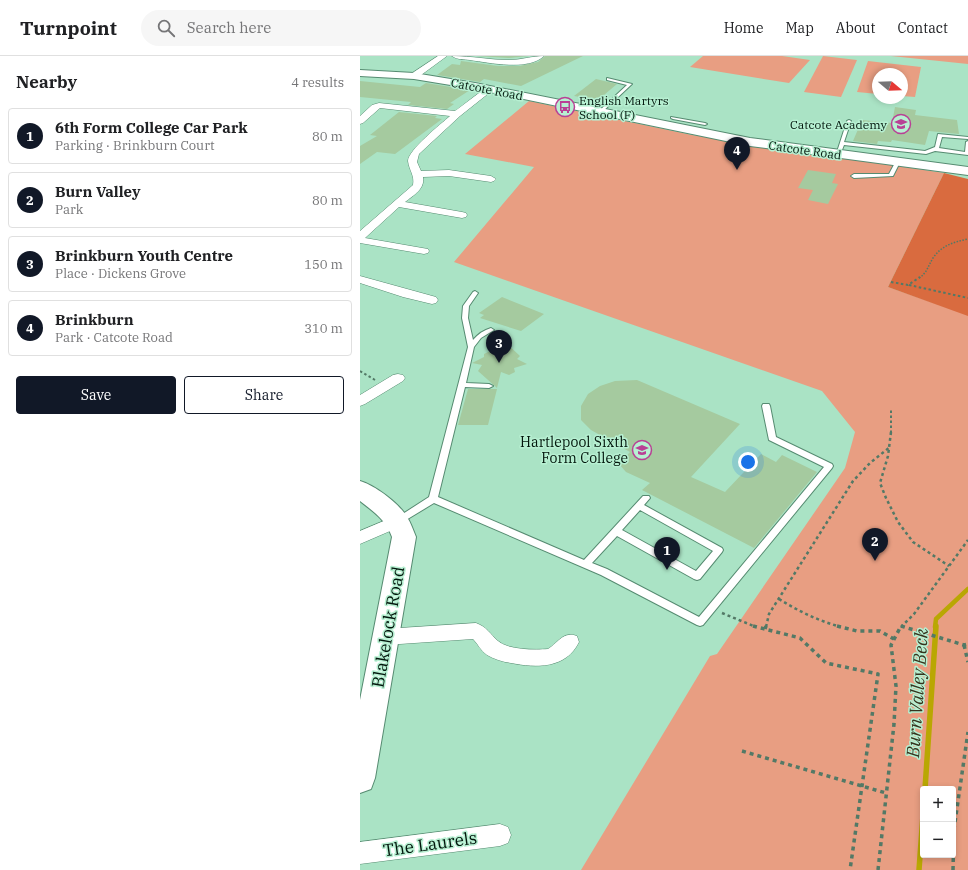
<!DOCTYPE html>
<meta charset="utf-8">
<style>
body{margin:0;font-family:"IBM Plex Serif",serif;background:#f6f6f6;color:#202124}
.controls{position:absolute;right:12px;bottom:12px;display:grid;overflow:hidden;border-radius:4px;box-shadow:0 2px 6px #0003}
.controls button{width:36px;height:36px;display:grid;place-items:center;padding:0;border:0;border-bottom:1px solid #e0e0e0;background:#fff;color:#202124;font:20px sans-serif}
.compass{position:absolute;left:512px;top:12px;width:36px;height:36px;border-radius:50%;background:#fff;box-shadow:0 2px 6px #0003;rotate:109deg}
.you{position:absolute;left:388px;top:406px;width:14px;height:14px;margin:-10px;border:3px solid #fff;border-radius:50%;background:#1a73e8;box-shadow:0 0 0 6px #1a73e833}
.badge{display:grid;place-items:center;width:26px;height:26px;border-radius:50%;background:#111827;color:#fff;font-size:13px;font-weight:700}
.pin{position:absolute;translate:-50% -33px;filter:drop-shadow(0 1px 2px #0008)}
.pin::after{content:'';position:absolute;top:21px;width:14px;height:12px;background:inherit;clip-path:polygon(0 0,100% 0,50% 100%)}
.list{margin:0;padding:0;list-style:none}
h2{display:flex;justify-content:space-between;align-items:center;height:52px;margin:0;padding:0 16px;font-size:17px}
h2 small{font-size:13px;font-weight:400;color:#757577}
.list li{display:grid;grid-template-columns:26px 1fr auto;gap:12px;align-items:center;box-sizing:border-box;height:56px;margin:0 8px 8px;padding:0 8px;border:1px solid #e0e0e0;border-radius:4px}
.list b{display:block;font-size:15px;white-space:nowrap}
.list p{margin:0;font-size:13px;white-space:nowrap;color:#757577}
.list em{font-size:13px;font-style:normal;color:#757577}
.actions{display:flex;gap:8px;padding:12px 16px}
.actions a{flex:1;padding:9px 0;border:1px solid #111827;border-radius:4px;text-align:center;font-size:14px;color:#111827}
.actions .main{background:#111827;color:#fff}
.icon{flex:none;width:22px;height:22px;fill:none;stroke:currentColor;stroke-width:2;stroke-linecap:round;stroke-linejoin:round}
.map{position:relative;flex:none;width:608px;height:814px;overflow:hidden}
header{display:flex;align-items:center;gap:24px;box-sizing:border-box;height:56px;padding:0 20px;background:#fff;border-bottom:1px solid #e0e0e0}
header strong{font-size:19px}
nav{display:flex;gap:22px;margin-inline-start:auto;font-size:14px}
.search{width:280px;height:36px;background:#f6f6f6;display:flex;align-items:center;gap:10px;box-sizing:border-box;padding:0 14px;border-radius:22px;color:#757577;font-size:15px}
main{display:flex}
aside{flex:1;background:#fff}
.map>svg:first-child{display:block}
.green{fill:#e89e82;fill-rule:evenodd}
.forest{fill:#d96b3f}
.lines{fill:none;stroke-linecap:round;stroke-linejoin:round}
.stream-far1{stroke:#b9a703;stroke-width:4.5}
.stream{stroke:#b9a703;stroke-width:5.5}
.building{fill:#a5ca9f}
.lane-casing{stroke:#568b71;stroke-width:2}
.street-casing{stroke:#568b71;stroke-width:1}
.secondary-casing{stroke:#568b71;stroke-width:2}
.path-far3{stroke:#537966;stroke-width:1.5;stroke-dasharray:1.5 1.5;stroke-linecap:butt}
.path-far2{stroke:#537966;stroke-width:2;stroke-dasharray:2.5 2.5;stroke-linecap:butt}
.path-far1{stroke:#537966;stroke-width:2.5;stroke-dasharray:3 3;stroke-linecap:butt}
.path{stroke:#537966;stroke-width:3.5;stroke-dasharray:4 4;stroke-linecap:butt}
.lane{fill:#fff;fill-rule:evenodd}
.street{fill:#fff;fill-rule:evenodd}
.secondary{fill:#fff;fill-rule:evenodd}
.labels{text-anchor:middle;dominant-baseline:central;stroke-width:3;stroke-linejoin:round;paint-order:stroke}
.far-street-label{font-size:12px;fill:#02160c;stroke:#b7f0d2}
.far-poi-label{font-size:12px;fill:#02160c;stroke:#b7f0d2;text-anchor:start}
.poi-label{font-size:14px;fill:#02160c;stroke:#b7f0d2;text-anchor:end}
.near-street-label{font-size:17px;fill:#02160c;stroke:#b7f0d2}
.near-water-label{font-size:18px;font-style:italic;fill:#36331d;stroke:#b7f0d2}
</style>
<header>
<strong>Turnpoint</strong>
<div class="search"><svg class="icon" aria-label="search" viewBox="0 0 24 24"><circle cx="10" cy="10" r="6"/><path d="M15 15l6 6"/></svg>Search here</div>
<nav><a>Home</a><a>Map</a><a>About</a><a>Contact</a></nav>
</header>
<main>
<aside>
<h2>Nearby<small>4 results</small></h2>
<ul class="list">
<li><span class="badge">1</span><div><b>6th Form College Car Park</b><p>Parking · Brinkburn Court</p></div><em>80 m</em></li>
<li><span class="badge">2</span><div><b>Burn Valley</b><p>Park</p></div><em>80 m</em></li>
<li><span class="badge">3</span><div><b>Brinkburn Youth Centre</b><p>Place · Dickens Grove</p></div><em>150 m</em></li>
<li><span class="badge">4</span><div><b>Brinkburn</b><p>Park · Catcote Road</p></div><em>310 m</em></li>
</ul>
<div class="actions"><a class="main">Save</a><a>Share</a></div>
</aside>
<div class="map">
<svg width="608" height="814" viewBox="0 0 608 814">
<rect width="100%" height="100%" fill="#aae3c5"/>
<g class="green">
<polygon points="343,0 422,0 450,4 429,27 330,11"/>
<polygon points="463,0 497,4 481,41 444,36"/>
<polygon points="531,0 608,0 608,8"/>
<polygon points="508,5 561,11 555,41 542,40 542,18 518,18 518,38 497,36"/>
<path d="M 169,45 L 332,79 L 584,117 L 528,231 L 608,259 L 608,814 L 221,814 L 350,600 L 357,598 L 485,412 L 495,376 L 462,335 L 94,206 L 174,111 L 105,98 ZM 563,733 L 593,733 L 593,799 L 563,799 Z"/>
</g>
<polygon class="forest" points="584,117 608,123 608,260 528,231"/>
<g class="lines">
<polyline class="stream-far1" points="575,571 576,563 608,533"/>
<g class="stream">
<polyline points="565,733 576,570"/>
<polyline points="559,814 563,759"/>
</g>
</g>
<g class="building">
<polygon points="116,0 169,0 149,2"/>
<polygon points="185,0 223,0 161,30 124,23 120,26 77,19 92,8 100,9 101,5 138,10 159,10 178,6"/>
<polygon points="236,23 257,28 238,44 214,40"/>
<polygon points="0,25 60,31 66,27 110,34 90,47 94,48 87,53 48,49 51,46 0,41"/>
<polygon points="535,51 556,54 555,59 597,64 599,78 569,75 565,89 532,84 531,86 518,85 517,88 493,85 502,64 532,67"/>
<polygon points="39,56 77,60 75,62 82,63 35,98 17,96 0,108 0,90 17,80 10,79"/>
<polygon points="448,114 476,118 472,127 478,128 468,148 448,144 453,134 438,132"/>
<polygon points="142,241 184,258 161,275 120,262 124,259 119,257"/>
<polygon points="146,287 160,300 157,303 167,308 154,312 155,316 149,319 141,316 137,332 118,315 122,309 112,307 124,301 124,298"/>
<polygon points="277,324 380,368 331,421 365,436 401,398 416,406 422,399 457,416 394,492 282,434 290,427 266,416 259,408 270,396 231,374 221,364 221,350 228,338 240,330 255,325"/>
<polygon points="108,333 137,333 128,369 98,369"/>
</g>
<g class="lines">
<g class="lane-casing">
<g id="lane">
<polygon points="247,22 272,28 241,57 239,57 239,55 267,29 247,24"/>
<polygon points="311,61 345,67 347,68 345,69 313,63 311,62"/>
<polygon points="489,64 491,65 484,86 565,95 575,91 578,78 608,81 608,83 582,81 579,92 605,96 606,86 608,85 608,99 575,95 566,98 484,89 480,99 476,99 487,65"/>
<polygon points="536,105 540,106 533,120 494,122 491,120 494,118 529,118"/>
<path d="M 115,235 L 118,237 L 109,250 L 108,262 L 113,284 C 118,278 124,274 131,272 L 134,274 L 121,282 L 114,291 L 106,327 L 129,328 L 133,330 L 129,332 L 105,331 L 78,441 L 224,504 L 283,440 L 289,440 L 290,442 L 284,449 L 362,492 L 363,494 L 362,496 L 340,523 L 337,524 L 334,523 L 257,480 L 232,507 L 247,513 L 339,561 L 464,411 L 409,384 L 402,350 L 403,348 L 409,348 L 410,350 L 416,381 L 472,408 L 473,410 L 472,412 L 343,569 L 340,570 L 337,569 L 241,519 L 74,447 L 41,467 L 35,467 L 34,465 L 35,463 L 69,441 L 108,291 L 102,262 L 103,250 L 113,236 ZM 280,454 L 353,495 L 336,515 L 262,474 Z"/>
</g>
</g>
<g class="street-casing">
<g id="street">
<polygon points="78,0 87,0 57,22 51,22 51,18"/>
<path d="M 92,0 C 112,0 130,4 149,4 C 161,4 172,0 184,0 C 168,15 130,7 110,4 C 104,3 97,4 92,0 Z"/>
<path d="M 127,31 L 130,31 L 134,33 L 100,60 L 59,98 L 57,106 L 61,115 L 89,114 L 131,120 L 136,123 L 134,125 L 131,126 L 89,120 L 63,121 C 65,133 54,139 45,146 L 102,156 L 106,157 L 107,159 L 106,161 L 102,162 L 39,151 L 5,182 L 68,193 L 69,195 L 68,197 L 64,198 L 0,187 L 0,175 L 53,129 C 55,120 49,114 48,105 C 48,94 81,68 90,60 L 20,52 L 3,67 L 0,68 L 0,60 L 12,49 L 19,47 L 95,55 Z"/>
<polygon points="0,220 76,241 78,244 76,247 72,248 43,241 0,227"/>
<polygon points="38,318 43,319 45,322 43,325 5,348 0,350 0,339 33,319"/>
<polygon points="38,459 44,461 46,465 44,469 0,488 0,475"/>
<path d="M 116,567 C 127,571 130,578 138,585 C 148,594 175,594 188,593 C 199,586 203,575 217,580 L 219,586 C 206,613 176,612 151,607 C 143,606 134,603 127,599 C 121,595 118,588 113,583 L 25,589 L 19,587 L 16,581 L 19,575 L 25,573 Z"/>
<polygon points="140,768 148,771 151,779 148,787 140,790 0,808 0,786"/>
</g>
</g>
<g class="secondary-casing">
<g id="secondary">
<polygon points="0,14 54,17 115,27 390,82 608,111 608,119 390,90 115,33 54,23 0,20"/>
<path d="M 0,425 C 14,429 39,447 47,461 C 51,467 53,474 56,481 L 15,722 L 11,733 L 0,737 L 0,644 L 32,481 C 26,464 14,456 0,445 Z"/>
</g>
</g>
<path class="path-far3" d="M 559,222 C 567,217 568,210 573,202 C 582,189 594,186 608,183"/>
<g class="path-far2">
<polyline points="531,226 548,229 560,221"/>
<polyline points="549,229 608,242"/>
<polyline points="0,315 15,324"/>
<polyline points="531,377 531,354"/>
</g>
<g class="path-far1">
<polyline points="531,376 528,400 520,427 526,442 538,466 553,486 589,510"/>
<path d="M 419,543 C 438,555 459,565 481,571"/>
<polyline points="362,557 396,571"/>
<polyline points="541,570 544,571"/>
<polyline points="406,571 409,558 493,425 510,407 530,391"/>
<polyline points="541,571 554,558 608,484"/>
</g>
<g class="path">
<polyline points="393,570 440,582 466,607 518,618 490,814"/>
<polyline points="477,570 497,575 520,575 534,583"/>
<polyline points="541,570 604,589 608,588"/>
<polyline points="405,573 406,570"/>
<polyline points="604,589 608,606"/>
<polyline points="382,695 526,737"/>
<polyline points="518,814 534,668 536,630 531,589 541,570"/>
<polyline points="593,814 594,773 608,676"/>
</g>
<use href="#lane" class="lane"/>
<use href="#street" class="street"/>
<use href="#secondary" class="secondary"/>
</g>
<defs>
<g id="bus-ring" transform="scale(1)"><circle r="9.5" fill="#b7f0d2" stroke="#b94095" stroke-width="1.5"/><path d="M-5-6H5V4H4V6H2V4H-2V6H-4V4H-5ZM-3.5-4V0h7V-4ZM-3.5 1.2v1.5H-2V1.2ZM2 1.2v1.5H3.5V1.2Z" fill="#b94095"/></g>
<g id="school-ring" transform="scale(1)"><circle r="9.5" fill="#b7f0d2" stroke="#b94095" stroke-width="1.5"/><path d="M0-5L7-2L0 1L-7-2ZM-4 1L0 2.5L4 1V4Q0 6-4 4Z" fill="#b94095"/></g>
</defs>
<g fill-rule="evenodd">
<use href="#bus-ring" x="205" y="51"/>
<use href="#school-ring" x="541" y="68"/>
<use href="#school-ring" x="282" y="394"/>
</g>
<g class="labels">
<g class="far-street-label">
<text transform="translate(127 33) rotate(11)">Catcote Road</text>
<text transform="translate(445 94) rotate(8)">Catcote Road</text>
</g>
<g class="far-poi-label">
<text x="219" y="44">English Martyrs<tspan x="219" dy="14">School (F)</tspan></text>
<text x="527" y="68" text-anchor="end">Catcote Academy</text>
</g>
<g class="poi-label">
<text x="268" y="386">Hartlepool Sixth<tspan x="268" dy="16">Form College</tspan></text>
</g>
<g class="near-street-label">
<text transform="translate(28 571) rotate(-80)">Blakelock Road</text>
<text transform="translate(70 788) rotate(-8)">The Laurels</text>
</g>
<g class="near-water-label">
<text transform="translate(557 637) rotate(-86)">Burn Valley Beck</text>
</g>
</g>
</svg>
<div class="controls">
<button>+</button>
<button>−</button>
</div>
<svg class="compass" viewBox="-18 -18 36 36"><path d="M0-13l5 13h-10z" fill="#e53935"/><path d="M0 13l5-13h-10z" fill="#757577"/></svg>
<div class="you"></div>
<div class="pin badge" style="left:307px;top:514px">1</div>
<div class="pin badge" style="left:515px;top:505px">2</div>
<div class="pin badge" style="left:139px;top:307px">3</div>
<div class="pin badge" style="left:377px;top:114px">4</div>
</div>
</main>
